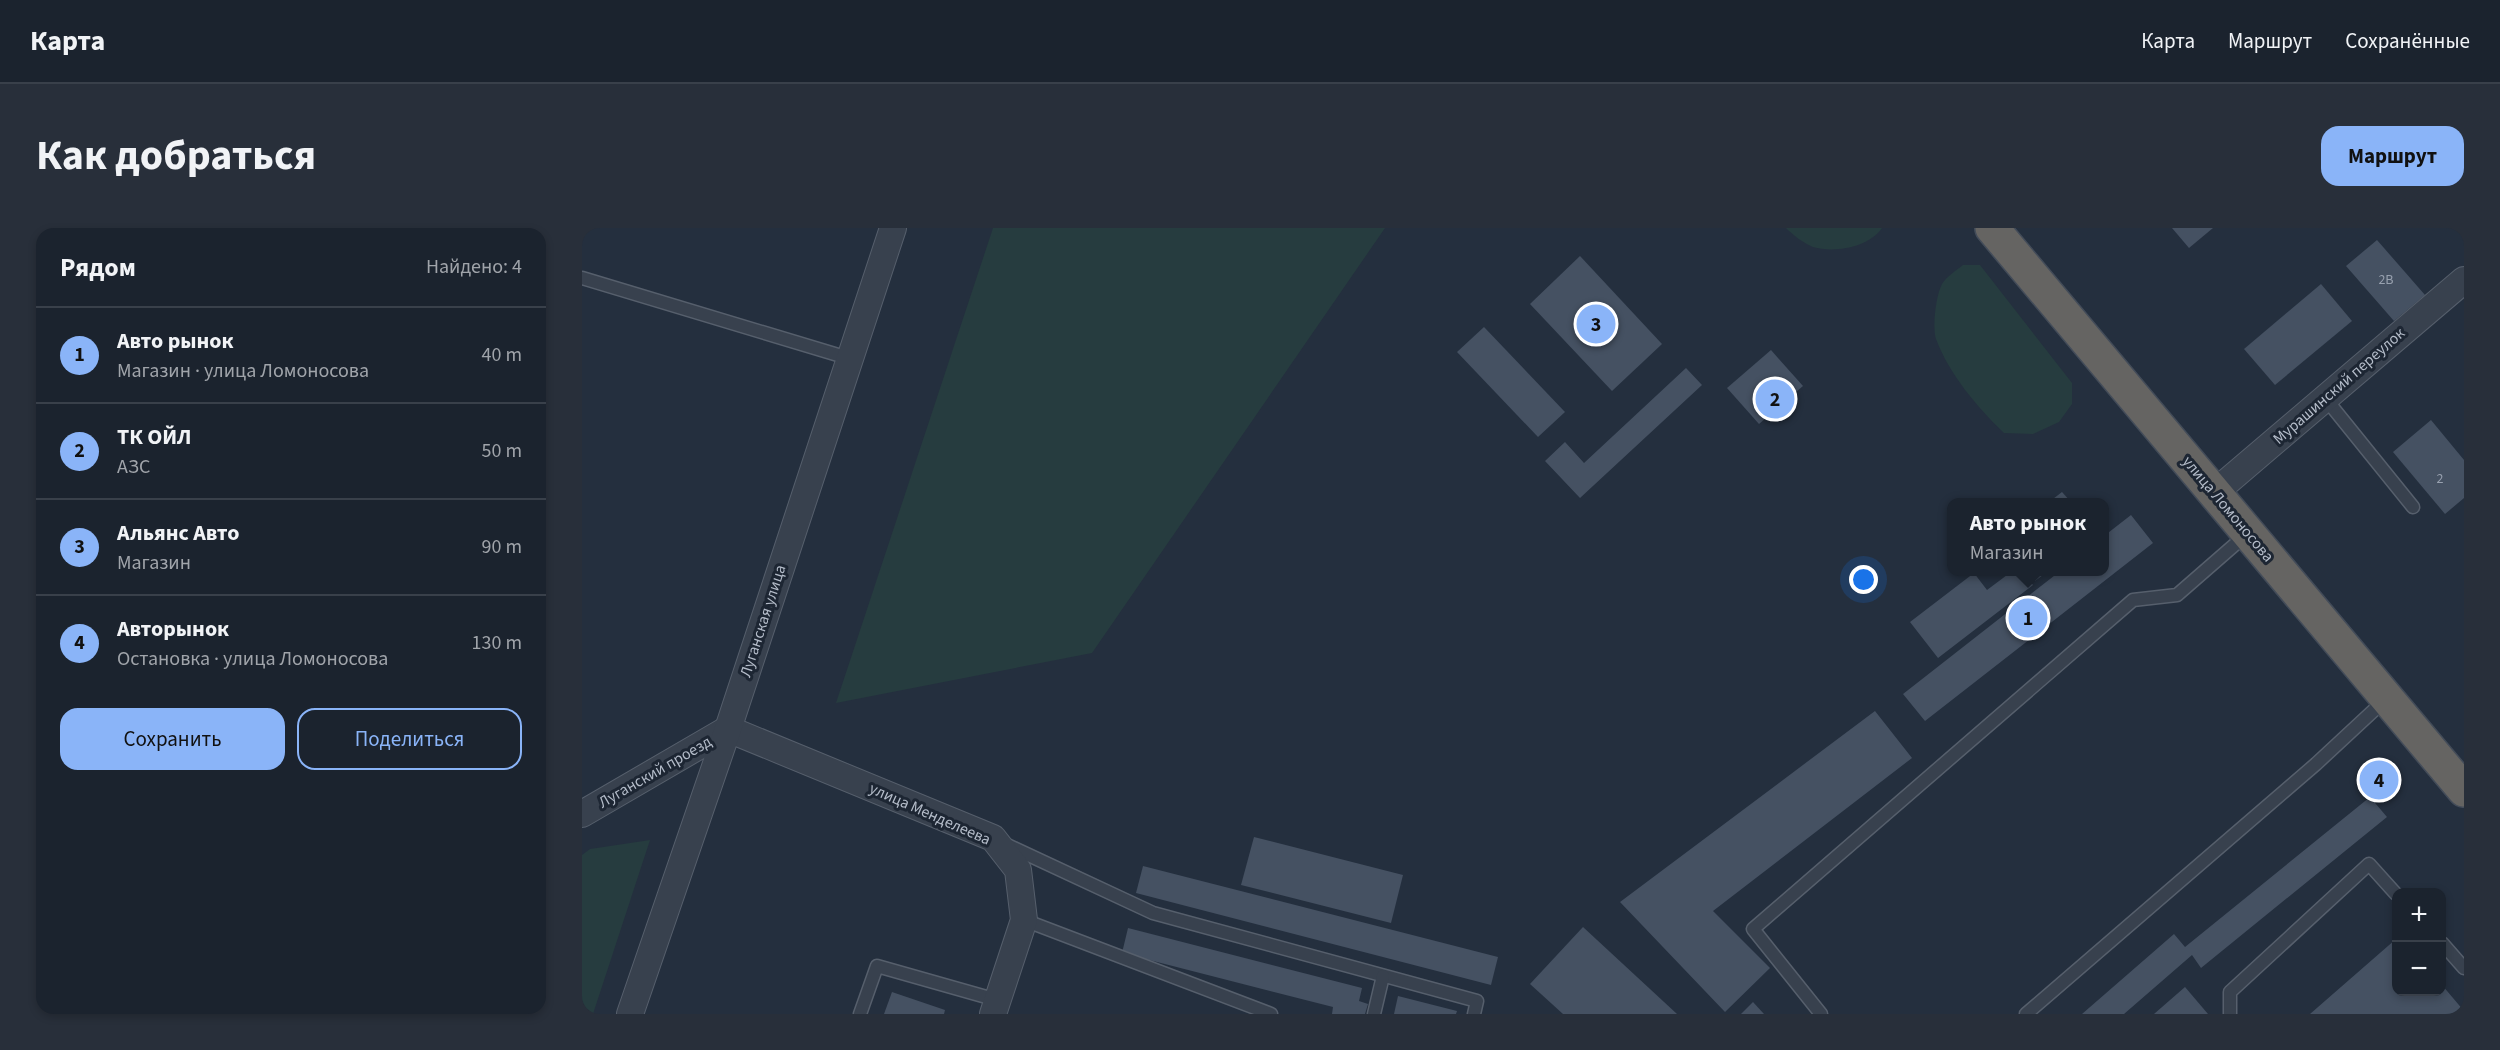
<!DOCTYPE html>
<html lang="ru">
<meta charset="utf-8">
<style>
body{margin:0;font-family:"Source Sans 3",sans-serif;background:#282f3a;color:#f1f3f6}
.controls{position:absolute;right:18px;bottom:18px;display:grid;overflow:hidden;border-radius:12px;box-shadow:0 3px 9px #0003}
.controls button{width:54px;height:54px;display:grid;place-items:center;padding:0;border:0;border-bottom:2px solid #39404a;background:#1b232e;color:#f1f3f6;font:30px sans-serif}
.you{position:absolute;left:1282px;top:352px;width:21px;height:21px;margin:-15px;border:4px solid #fff;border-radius:50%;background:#1a73e8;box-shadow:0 0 0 9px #1a73e833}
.badge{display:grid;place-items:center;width:39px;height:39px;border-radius:50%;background:#8ab4f8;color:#111;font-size:20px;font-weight:700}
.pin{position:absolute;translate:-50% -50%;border:3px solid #fff;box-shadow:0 2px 6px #0006}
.popup{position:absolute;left:1365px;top:270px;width:162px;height:78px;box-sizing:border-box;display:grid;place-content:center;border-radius:12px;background:#1b232e;filter:drop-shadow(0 2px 4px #0005);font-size:20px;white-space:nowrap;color:#a0a4aa}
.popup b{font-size:22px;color:#f1f3f6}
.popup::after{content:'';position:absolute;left:50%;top:100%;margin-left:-12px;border:12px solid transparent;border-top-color:#1b232e}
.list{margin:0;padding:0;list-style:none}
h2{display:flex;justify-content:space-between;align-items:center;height:78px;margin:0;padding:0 24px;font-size:26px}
h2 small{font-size:20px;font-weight:400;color:#a0a4aa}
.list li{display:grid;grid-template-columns:39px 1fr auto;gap:18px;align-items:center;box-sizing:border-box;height:96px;padding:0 24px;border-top:2px solid #39404a}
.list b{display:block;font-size:22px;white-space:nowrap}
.list p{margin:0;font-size:20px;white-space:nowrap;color:#a0a4aa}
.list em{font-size:20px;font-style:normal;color:#a0a4aa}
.actions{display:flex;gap:12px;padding:18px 24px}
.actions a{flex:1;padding:14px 0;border:2px solid #8ab4f8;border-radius:18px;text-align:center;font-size:21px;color:#8ab4f8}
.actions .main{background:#8ab4f8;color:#111}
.map{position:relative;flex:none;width:1882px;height:786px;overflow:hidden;border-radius:18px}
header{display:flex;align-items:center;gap:36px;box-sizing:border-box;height:84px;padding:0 30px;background:#1b232e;border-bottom:2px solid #39404a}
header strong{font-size:28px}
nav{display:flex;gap:33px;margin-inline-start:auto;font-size:21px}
.intro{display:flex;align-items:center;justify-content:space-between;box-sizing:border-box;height:144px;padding:0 36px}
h1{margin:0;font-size:42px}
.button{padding:15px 27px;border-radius:18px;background:#8ab4f8;color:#111;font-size:21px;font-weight:700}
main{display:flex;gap:36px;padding:0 36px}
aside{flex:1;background:#1b232e;border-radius:18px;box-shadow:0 3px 9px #0003}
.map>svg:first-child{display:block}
.green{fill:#263c3f}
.building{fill:#455162}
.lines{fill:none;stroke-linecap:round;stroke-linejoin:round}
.service-casing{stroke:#565f6c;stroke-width:15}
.minor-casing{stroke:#565f6c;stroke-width:28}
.trunk-casing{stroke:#434c59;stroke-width:36}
.service{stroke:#38414e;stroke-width:12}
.minor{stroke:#38414e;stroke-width:26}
.trunk{stroke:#656462;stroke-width:33}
.labels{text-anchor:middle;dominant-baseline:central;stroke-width:6;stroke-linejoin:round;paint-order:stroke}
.number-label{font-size:14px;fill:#98a1af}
.street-label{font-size:16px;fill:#b4bcc9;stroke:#1d2633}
</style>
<header>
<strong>Карта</strong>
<nav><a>Карта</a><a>Маршрут</a><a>Сохранённые</a></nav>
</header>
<div class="intro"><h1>Как добраться</h1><a class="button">Маршрут</a></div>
<main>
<aside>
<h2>Рядом<small>Найдено: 4</small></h2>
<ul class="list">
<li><span class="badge">1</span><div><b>Авто рынок</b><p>Магазин · улица Ломоносова</p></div><em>40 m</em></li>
<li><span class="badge">2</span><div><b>ТК ОЙЛ</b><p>АЗС</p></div><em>50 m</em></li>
<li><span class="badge">3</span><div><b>Альянс Авто</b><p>Магазин</p></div><em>90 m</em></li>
<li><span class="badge">4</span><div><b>Авторынок</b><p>Остановка · улица Ломоносова</p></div><em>130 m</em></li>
</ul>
<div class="actions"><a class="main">Сохранить</a><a>Поделиться</a></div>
</aside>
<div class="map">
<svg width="1882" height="786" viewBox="0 0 1882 786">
<rect width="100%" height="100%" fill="#242f3e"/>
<g class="green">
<polygon points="411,0 803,0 510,425 254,475"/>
<path d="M 1204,0 L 1300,0 C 1286,20 1252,25 1231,19 C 1221,15 1211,7 1204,0 Z"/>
<path d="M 1381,37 L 1398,37 L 1490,155 L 1490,176 L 1477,194 L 1451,206 L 1422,205 C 1395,179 1367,146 1354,111 C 1350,99 1354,67 1360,56 C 1364,49 1375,42 1381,37 Z"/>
<polygon points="68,612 11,786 0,786 0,627 8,621"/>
</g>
<g class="building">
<polygon points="1590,0 1631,0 1607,20"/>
<polygon points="1795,12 1843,67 1812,93 1764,38"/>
<polygon points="998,28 1080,116 1030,163 948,76"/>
<polygon points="1739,56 1770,93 1693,157 1662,121"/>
<polygon points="902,99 983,184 956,209 875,124"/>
<polygon points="1189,122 1221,158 1177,196 1145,160"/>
<polygon points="1104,140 1120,157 998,270 963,233 983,214 1002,235"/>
<polygon points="1849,192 1882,232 1882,270 1863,286 1811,224"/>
<polygon points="1480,264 1489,274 1467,274"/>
<polygon points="1549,287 1571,315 1343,493 1321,466 1477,344 1522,344 1522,308"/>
<polygon points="1429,344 1440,344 1451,357 1356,430 1328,394 1392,345 1405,362"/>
<polygon points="1445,344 1465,344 1453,353"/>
<polygon points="1293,483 1330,530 1131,683 1188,740 1143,784 1038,674"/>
<polygon points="1788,569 1805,589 1619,740 1610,727 1542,786 1500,786 1592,706 1603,719"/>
<polygon points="672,609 821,647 809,695 659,657"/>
<polygon points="561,638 916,729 909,757 554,665"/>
<polygon points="1001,699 1095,786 981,786 948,756"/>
<polygon points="546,700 780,760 777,773 786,776 783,786 750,786 751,779 540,725"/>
<polygon points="1814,711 1814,764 1860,764 1860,757 1882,783 1882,786 1728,786"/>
<polygon points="1603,759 1626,786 1572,786"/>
<polygon points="310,764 363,782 362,786 302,786"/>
<polygon points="816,768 875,783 874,786 812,786"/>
<polygon points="1171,774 1182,786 1159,786"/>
</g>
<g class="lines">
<g class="service-casing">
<g id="service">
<polyline points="0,50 266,130"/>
<polyline points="1743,170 1831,279"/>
<polyline points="423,616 571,685 895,773 892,786"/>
<polyline points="442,692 689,786"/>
<polyline points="1860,715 1882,740"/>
<polyline points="278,786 295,738 415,772"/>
<polyline points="792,786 801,748"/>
<polyline points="1239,786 1171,701 1551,372 1595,367 1665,306"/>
<polyline points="1444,786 1734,536 1804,471"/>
<polyline points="1648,786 1648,764 1787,636 1814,666"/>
</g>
</g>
<g class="minor-casing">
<g id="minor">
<polyline points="1632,265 1882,52"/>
<polyline points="0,586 146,501 411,610 436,642 442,692 411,786"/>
<polyline points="48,786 146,501 311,0"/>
</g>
</g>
<g class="trunk-casing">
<polyline id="trunk" points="1410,0 1882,562"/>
</g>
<use href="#service" class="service"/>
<use href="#minor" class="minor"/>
<use href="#trunk" class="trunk"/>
</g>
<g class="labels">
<g class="number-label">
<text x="1804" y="52">2В</text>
<text x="1858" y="251">2</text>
</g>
<g class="street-label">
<text transform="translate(1757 158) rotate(-41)">Мурашинский переулок</text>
<text transform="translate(1646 281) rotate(50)">улица Ломоносова</text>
<text transform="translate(181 393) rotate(-72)">Луганская улица</text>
<text transform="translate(73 544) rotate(-30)">Луганский проезд</text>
<text transform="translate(348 586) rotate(24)">улица Менделеева</text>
</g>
</g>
</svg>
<div class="controls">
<button>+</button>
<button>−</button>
</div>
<div class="you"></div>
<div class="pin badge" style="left:1446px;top:390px">1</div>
<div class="popup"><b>Авто рынок</b>Магазин</div>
<div class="pin badge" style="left:1193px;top:171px">2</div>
<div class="pin badge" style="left:1014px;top:96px">3</div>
<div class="pin badge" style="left:1797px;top:552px">4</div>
</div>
</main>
